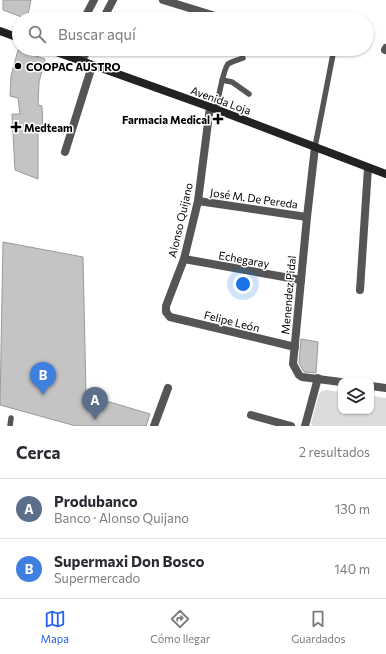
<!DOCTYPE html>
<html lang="es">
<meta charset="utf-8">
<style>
body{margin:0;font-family:Commissioner,sans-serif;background:#f2f2f3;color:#2b2b33}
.controls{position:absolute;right:12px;bottom:12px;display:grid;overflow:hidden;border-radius:8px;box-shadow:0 1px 3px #0004}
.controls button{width:36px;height:36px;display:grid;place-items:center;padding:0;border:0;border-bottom:1px solid #e1e1e2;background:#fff;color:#2b2b33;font:20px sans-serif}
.you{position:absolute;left:243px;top:284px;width:14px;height:14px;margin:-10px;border:3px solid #fff;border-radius:50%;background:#1a73e8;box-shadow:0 0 0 6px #1a73e833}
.badge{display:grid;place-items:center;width:26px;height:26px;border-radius:50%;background:#2563eb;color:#fff;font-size:13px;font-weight:700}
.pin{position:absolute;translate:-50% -33px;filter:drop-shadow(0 1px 2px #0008)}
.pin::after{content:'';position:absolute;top:21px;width:14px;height:12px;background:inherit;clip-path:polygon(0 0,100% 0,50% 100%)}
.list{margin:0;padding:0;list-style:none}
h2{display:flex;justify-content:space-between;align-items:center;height:52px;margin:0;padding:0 16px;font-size:17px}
h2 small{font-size:13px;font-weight:400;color:#7c7c81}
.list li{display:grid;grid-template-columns:26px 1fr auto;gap:12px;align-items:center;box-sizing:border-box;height:60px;padding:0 16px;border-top:1px solid #e1e1e2}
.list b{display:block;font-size:15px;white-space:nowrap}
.list p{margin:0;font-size:13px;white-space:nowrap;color:#7c7c81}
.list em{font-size:13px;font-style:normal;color:#7c7c81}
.icon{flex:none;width:22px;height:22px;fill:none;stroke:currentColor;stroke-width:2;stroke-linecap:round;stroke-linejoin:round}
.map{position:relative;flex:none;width:386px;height:426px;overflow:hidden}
.search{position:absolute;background:#fff;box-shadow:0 1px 3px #0004;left:12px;right:12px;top:12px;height:44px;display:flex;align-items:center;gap:10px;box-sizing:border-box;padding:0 14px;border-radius:22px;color:#7c7c81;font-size:15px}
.sheet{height:172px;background:#fff}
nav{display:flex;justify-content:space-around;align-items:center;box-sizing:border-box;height:56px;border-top:1px solid #e1e1e2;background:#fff;font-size:11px;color:#7c7c81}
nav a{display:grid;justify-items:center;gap:2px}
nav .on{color:#2563eb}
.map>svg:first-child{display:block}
.green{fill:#dcdcdc}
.building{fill:#c4c4c4;stroke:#999}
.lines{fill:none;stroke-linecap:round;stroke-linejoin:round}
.lane{stroke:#555;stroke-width:5.5}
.street{stroke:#555;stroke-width:8}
.secondary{stroke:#222;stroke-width:8}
.poi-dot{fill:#000;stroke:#fff;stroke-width:1.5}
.labels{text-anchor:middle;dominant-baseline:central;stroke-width:3;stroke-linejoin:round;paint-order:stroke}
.poi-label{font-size:11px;font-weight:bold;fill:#000;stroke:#fff;text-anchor:start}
.street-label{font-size:11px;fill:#000;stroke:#fff}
</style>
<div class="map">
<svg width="386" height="426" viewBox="0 0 386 426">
<rect width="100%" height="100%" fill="#fff"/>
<polygon class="green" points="327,390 341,392 341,411 371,411 371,396 386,398 386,426 312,426 311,423 319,394 322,391"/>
<g class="building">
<polygon points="3,0 31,0 27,19 3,10"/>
<polygon points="18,50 45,59 39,82 38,105 42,106 43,130 38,131 38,179 15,170 12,114 20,114 18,98 10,96 11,76"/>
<polygon points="3,242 83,257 86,395 150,414 146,426 76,426 0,405"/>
<polygon points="301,339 318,342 316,373 304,372 299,363"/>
</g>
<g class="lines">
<g class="lane">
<polyline points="222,80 232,82 249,94"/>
<path d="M 216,110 C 218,100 223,70 228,64 C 232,61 238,60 243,58"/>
<polyline points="315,147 334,49"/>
<polyline points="10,426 11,418"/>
</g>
<g class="street">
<polyline points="163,0 222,18"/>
<polyline points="84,19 94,0"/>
<polyline points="103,19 113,0"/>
<polyline points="385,50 386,48"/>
<polyline points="81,62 88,49"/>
<polyline points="210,107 198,201 184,259 166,306 166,312 170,317 295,347"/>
<polyline points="315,147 307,217 293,364 299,375 302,377 341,382"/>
<polyline points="65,152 92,66"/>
<polyline points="198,201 307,217"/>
<polyline points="184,259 301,280"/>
<polyline points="360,290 368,168"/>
<polyline points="371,386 386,388"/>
<polyline points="251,415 291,426"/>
<polyline points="154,426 168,388"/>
<polyline points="305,426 318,378"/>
</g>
<g class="secondary">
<polyline points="0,31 19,38"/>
<polyline points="48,49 210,107 386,174"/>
</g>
</g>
<g class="poi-dot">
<circle cx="18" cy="66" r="4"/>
<path d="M216 113h4v4h4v4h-4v4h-4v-4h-4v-4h4z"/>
<path d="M14 121h4v4h4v4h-4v4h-4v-4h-4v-4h4z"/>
</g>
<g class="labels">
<g class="poi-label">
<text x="26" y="66">COOPAC AUSTRO</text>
<text x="210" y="119" text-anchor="end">Farmacia Medical</text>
<text x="24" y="127">Medteam</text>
</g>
<g class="street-label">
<text transform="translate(221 100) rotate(20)">Avenida Loja</text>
<text transform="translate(254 198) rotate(8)">José M. De Pereda</text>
<text transform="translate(180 220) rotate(-77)">Alonso Quijano</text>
<text transform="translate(244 259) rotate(10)">Echegaray</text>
<text transform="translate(288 295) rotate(-85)">Menendez Pidal</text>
<text transform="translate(232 321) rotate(14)">Felipe León</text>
</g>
</g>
</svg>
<div class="controls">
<button><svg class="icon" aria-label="layers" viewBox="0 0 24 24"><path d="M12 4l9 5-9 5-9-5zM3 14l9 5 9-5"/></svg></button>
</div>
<div class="you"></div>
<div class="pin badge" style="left:95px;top:420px;background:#5c6f8a">A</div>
<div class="pin badge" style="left:43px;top:395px;background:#3f7fe0">B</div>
<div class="search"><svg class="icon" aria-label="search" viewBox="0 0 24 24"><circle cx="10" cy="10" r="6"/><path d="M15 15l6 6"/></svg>Buscar aquí</div>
</div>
<section class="sheet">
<h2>Cerca<small>2 resultados</small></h2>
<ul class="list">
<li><span class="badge" style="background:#5c6f8a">A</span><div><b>Produbanco</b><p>Banco · Alonso Quijano</p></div><em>130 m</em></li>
<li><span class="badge" style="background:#3f7fe0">B</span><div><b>Supermaxi Don Bosco</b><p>Supermercado</p></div><em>140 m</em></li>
</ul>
</section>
<nav>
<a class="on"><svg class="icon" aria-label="map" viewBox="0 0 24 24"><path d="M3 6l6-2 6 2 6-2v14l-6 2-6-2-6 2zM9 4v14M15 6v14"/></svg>Mapa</a>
<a><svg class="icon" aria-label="directions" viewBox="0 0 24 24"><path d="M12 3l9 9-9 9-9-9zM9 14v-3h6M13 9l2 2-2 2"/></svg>Cómo llegar</a>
<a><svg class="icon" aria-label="saved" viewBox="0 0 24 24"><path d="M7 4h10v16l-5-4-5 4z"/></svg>Guardados</a>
</nav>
